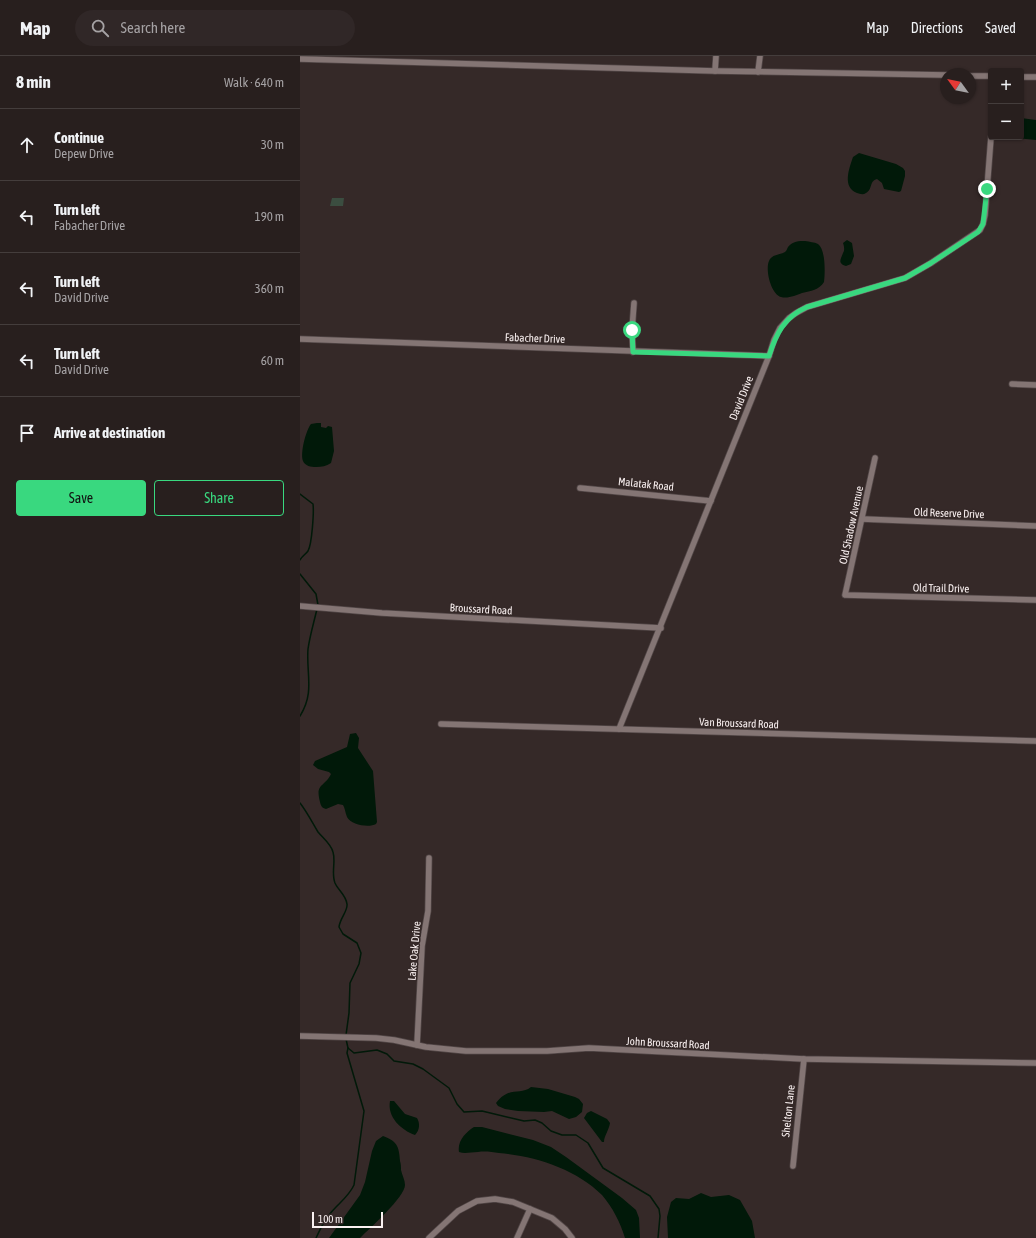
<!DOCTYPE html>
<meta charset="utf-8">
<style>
body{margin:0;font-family:"Asap Condensed",sans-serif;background:#302727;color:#f1f3f6}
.controls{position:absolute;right:12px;top:12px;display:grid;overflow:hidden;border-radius:4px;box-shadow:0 1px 3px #0004}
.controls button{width:36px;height:36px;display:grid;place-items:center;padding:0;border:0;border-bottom:1px solid #443d3c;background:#281f1e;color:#f1f3f6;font:20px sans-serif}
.compass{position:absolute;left:640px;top:12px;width:36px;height:36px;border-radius:50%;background:#281f1e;box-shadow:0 1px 3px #0004;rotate:303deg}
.scale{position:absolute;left:12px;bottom:10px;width:71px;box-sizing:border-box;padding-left:4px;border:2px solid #faf1f1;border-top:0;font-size:11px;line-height:14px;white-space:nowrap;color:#faf1f1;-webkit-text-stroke:3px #352928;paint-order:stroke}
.stop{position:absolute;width:12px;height:12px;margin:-9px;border:3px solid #39d87f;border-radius:50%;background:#fff}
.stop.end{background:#39d87f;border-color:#fff;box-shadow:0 1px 4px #0008}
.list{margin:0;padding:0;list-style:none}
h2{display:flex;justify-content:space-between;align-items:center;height:52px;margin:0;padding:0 16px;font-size:17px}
h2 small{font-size:13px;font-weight:400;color:#a5a2a4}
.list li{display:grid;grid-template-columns:26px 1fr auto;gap:12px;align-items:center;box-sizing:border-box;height:72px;padding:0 16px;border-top:1px solid #443d3c}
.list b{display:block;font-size:15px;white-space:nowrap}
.list p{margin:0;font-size:13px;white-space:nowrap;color:#a5a2a4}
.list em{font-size:13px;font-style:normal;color:#a5a2a4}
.actions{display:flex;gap:8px;padding:12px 16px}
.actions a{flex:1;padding:9px 0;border:1px solid #39d87f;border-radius:4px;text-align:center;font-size:14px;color:#39d87f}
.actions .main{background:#39d87f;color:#111}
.icon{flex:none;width:22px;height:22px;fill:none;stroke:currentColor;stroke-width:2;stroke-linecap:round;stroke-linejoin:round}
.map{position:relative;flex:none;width:736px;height:1182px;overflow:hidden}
header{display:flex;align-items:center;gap:24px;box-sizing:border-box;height:56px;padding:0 20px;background:#281f1e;border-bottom:1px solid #443d3c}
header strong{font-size:19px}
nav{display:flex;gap:22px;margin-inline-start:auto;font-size:14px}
.search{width:280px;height:36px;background:#302727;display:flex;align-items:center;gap:10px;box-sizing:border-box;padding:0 14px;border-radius:22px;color:#a5a2a4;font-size:15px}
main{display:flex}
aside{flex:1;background:#281f1e}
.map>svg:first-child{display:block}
.green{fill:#3b4d40}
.water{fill:#011909}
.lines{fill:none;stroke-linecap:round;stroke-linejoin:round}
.stream{stroke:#011909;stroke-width:1.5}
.minor-casing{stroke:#524747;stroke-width:7}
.minor{stroke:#847574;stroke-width:5.5}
.route{stroke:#39d87f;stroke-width:5}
.labels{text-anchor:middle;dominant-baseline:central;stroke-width:3;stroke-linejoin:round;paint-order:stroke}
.street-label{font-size:11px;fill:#faf1f1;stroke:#352928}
</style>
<header>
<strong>Map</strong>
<div class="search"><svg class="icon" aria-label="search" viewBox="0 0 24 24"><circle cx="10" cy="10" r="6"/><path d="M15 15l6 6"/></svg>Search here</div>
<nav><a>Map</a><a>Directions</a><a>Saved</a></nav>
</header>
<main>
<aside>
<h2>8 min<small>Walk · 640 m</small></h2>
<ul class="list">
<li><svg class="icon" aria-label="ahead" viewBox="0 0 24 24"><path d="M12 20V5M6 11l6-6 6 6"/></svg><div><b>Continue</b><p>Depew Drive</p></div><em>30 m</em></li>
<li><svg class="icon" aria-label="left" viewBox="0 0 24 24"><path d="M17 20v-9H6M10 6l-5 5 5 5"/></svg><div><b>Turn left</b><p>Fabacher Drive</p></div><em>190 m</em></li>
<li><svg class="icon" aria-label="left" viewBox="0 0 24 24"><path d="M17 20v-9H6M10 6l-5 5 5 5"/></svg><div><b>Turn left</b><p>David Drive</p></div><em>360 m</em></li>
<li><svg class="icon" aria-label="left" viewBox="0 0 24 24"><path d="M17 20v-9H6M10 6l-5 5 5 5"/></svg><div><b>Turn left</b><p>David Drive</p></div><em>60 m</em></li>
<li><svg class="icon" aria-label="arrive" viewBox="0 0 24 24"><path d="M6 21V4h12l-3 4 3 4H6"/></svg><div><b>Arrive at destination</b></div></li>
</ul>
<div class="actions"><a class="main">Save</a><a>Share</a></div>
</aside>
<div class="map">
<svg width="736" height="1182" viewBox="0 0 736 1182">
<rect width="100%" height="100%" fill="#352928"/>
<polygon class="green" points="32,142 44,142 43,150 30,150"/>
<g class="water">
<polygon points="721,62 736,64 736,84 705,81 721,81"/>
<path d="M 559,97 L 596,108 L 603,112 L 605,115 L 605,120 L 601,135 L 599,136 L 584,133 L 582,127 L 577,123 C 569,125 573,133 566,137 C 563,139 560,138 557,137 C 542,131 549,113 553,101 Z"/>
<path d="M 547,184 L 552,187 L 554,200 L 551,208 L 546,210 C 537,207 541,203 543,197 C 545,194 544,190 543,187 Z"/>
<path d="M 505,185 C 510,186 514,186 518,188 C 526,194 525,218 524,226 C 519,234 511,235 502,237 C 496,239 488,243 481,241 C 471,238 465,214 469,205 C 472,198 480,199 485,196 C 487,194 487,193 488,191 C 493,185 499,185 505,185 Z"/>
<path d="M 17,367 L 21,367 L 21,371 L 26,372 L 28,370 L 32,371 L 34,395 L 31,407 C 26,410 22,411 16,411 C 11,411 5,410 3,405 C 0,397 6,374 11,368 Z"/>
<path d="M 56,677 L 59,682 L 58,692 L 73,715 L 77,766 L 76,768 C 69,772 51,769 47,761 C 45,756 45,752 43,749 L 38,748 L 26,753 C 22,752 21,750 20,746 C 15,727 24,732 31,718 L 29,716 L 18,713 L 13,709 L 15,705 L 47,691 L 50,678 Z"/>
<path d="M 231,1031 L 248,1033 L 275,1041 L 279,1043 L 283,1048 L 282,1056 L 276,1061 L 269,1063 L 252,1055 L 244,1056 L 218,1055 L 205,1053 L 198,1050 L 196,1047 C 210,1029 220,1040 231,1031 Z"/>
<path d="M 90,1045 L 94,1045 L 105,1058 L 117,1062 C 120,1067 120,1074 115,1079 C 101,1074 87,1061 90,1045 Z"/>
<path d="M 291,1055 L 307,1063 L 310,1067 C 309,1074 304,1080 304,1086 L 302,1086 L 284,1062 L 287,1057 Z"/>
<path d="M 174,1071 L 182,1071 L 233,1084 L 251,1091 L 266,1101 L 322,1142 L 336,1154 L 339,1162 L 340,1182 L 325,1182 C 320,1166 313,1152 302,1139 C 276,1113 235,1100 199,1097 C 192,1096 185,1095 178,1096 C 171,1096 165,1098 159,1096 C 157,1085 166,1076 174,1071 Z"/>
<path d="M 83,1080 C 97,1085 99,1090 100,1105 C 101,1108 101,1111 101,1114 C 102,1119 105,1124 105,1129 C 105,1141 70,1172 60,1182 L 29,1182 L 60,1139 L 65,1126 L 72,1095 L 76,1085 Z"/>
<polygon points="401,1137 411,1141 429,1139 440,1144 452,1165 455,1182 368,1182 367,1161 371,1146 376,1142 389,1143"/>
</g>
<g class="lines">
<g class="stream">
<path d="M 0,438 L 13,448 C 14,456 12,488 8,495 C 6,498 2,500 0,504"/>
<polyline points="0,518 16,538 18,549"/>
<path d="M 0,660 C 15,636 6,618 8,593 C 10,579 14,566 17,553"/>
<path d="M 0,747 C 7,756 12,766 18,776 C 23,782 31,788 33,796 C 36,806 31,817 35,827 C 38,834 46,839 47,848 C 48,855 40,862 39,871 L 43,878 L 57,887 L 61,897 L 59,908 L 50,927 L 49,957 L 46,979"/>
<polyline points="46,983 48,992 54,997 77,994 87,998 94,1005 113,1008 123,1013 149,1032 157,1048 164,1056 182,1055 224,1065 235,1064 242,1067 251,1075 262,1079 276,1079 288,1087 303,1112 350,1140 359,1153 360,1160 358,1182"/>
<path d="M 16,1182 C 20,1174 23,1166 29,1159 C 37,1148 48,1142 54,1129 L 64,1055 L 47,997 L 48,992"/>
</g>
<g class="minor-casing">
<g id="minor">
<polyline points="0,3 415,15 646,19"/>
<polyline points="415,15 416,0"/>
<polyline points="458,16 460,0"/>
<polyline points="670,20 691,20"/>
<polyline points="721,21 736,21"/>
<polyline points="0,283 469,300"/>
<polyline points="333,296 332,274 334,247"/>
<polyline points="712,328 736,329"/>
<polyline points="575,402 545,539 736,544"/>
<polyline points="280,432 411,445"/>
<polyline points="562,463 736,470"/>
<polyline points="0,550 82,557 361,572"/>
<polyline points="141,668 736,685"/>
<polyline points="319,673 469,300 474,284 480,272 489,262 496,257 507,251 605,222 631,207 680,174 683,168 685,159 691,81"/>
<polyline points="0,980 76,982 94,984 126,991 166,995 247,995 289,992 504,1003 736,1007"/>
<polyline points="117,989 122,890 128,855 129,802"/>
<polyline points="493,1110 504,1003"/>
<polyline points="129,1182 158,1155 177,1145 195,1143 213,1146 252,1162 265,1173 272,1182"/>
<polyline points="217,1182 230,1153"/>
</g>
</g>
<use href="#minor" class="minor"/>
</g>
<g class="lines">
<path class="route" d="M 332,274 L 333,296 L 469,300 C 476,278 484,261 507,251 L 605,222 L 631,207 L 678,176 L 683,168 L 687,133"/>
</g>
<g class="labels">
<g class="street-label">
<text transform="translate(235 282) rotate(2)">Fabacher Drive</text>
<text transform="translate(441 342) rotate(-68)">David Drive</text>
<text transform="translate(346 428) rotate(6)">Malatak Road</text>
<text transform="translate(649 457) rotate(2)">Old Reserve Drive</text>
<text transform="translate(551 469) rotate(-78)">Old Shadow Avenue</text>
<text transform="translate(641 532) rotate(1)">Old Trail Drive</text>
<text transform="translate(181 553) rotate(3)">Broussard Road</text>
<text transform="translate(439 667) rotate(2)">Van Broussard Road</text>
<text transform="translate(114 895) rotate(-85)">Lake Oak Drive</text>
<text transform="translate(368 987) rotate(3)">John Broussard Road</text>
<text transform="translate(488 1055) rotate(-84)">Shelton Lane</text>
</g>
</g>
</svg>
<div class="controls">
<button>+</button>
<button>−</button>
</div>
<svg class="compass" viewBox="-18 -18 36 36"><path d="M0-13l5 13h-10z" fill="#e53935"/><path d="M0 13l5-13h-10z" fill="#a5a2a4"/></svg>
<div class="scale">100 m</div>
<div class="stop" style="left:332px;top:274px"></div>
<div class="stop end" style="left:687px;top:133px"></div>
</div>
</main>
